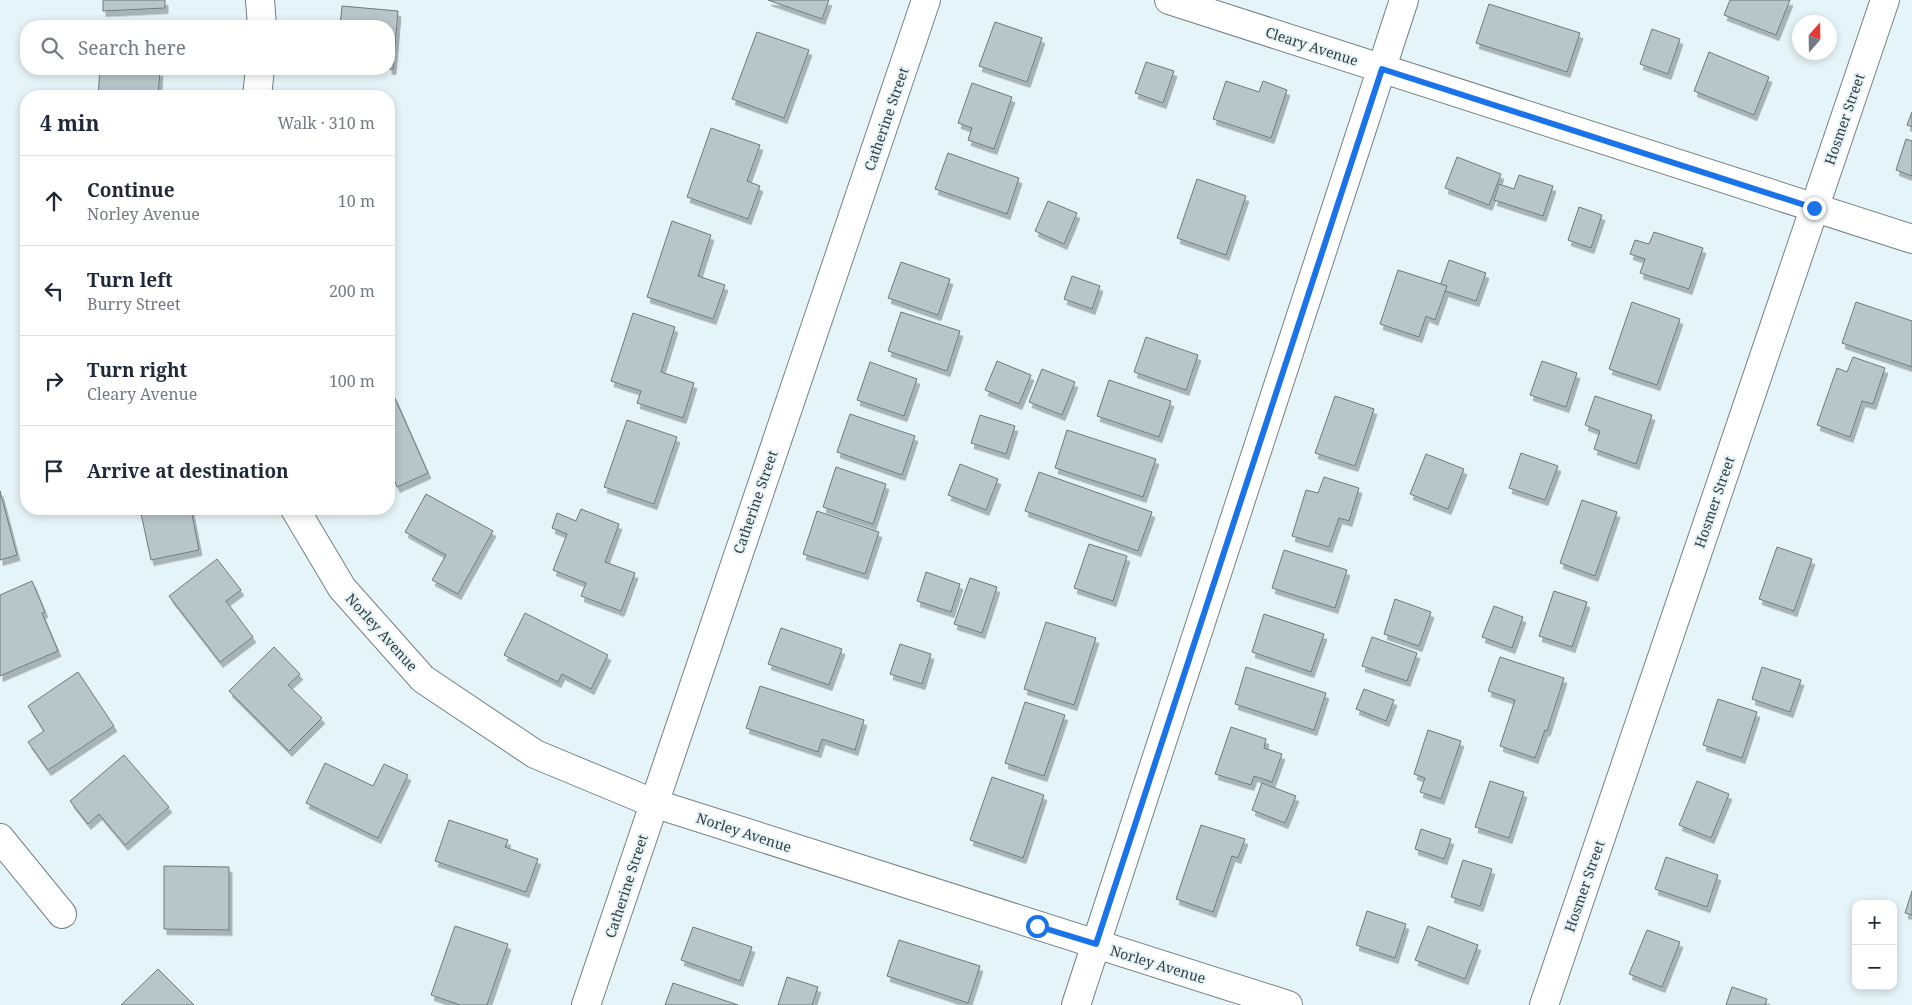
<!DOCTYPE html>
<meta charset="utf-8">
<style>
body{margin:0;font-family:"Noto Serif",serif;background:#f6f6f7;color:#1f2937}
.controls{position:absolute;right:15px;bottom:15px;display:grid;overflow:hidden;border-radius:10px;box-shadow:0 2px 8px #0003}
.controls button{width:45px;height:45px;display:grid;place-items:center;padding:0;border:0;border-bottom:1px solid #e0e1e3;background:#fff;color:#1f2937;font:25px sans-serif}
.compass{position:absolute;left:1792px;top:15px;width:45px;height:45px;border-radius:50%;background:#fff;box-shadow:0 2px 8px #0003;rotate:20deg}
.stop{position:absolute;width:15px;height:15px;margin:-11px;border:4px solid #1a73e8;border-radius:50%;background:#fff}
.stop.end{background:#1a73e8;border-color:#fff;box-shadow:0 1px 5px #0008}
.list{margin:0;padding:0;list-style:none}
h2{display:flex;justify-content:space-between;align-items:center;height:65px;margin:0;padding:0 20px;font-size:21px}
h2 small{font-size:16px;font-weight:400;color:#747a83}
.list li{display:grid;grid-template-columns:32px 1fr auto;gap:15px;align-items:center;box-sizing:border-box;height:90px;padding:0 20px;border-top:1px solid #e0e1e3}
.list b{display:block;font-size:19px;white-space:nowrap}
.list p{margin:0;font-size:16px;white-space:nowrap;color:#747a83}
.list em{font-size:16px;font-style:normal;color:#747a83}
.icon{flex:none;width:28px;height:28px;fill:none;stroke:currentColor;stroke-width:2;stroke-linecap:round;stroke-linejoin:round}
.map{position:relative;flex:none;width:1912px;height:1005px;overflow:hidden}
.search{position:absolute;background:#fff;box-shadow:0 2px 8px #0003;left:20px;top:20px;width:375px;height:55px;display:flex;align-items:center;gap:12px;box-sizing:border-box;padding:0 18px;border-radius:20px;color:#747a83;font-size:19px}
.panel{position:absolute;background:#fff;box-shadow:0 2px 8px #0003;left:20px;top:90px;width:375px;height:425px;border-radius:20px}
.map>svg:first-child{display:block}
.building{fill:#b8c6ca;stroke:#6c7a7d;filter:url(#shadow)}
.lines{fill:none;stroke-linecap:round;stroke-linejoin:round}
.minor-casing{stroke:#748285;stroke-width:30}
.minor{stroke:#fff;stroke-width:28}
.route{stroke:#1a73e8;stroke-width:6}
.labels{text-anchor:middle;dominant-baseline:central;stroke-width:4;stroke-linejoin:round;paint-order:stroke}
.street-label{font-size:14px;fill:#373d3f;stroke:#e5f4f8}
</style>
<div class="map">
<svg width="1912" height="1005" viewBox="0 0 1912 1005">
<defs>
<filter id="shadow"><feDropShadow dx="3" dy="5.5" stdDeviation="0" flood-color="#0004"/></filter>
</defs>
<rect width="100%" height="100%" fill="#e5f4f8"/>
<g class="building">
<polygon points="103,0 165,0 165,8 103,11"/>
<polygon points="768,0 829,0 822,19"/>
<polygon points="1730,0 1790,0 1776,35 1724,15"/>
<polygon points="1489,4 1580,33 1567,72 1476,43"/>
<polygon points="342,6 398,11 393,69 389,69 389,26 340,26"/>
<polygon points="995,22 1042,38 1027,82 979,66"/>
<polygon points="1652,29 1680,39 1668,74 1640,64"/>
<polygon points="757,32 809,50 784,118 732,99"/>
<polygon points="1709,52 1769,77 1754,115 1694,91"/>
<polygon points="1146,62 1174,71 1163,103 1135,93"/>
<polygon points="100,69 160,71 158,96 98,96"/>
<polygon points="1226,81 1259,92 1263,81 1287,90 1271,138 1213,119"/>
<polygon points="972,83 1012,97 994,149 968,140 972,128 958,123"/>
<polygon points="327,93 344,96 326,96"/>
<polygon points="1912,112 1912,127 1907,125"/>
<polygon points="711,128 760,145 747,181 760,186 748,219 687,197"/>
<polygon points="1906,139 1912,141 1912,176 1896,170"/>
<polygon points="948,153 1019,178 1007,214 935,189"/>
<polygon points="1457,157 1501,174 1489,205 1445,188"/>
<polygon points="1519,175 1553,186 1543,216 1494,200 1499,184 1514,189"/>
<polygon points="1197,179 1246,196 1226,255 1177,238"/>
<polygon points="1048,201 1077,213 1064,244 1035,231"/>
<polygon points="1579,207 1602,215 1591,248 1568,240"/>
<polygon points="672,221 711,235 698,276 725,285 713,319 647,297"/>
<polygon points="1654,232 1703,248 1689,289 1640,273 1645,259 1630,254 1635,240 1649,244"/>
<polygon points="1449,260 1486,273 1476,301 1439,289"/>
<polygon points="901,262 950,279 938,315 888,298"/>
<polygon points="1398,270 1447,286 1435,320 1426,316 1419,337 1380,324"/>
<polygon points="1072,276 1100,286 1092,309 1064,299"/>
<polygon points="1632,302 1680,319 1657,385 1609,369"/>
<polygon points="1856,302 1912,321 1912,367 1842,343"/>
<polygon points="901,312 960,331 947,371 888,351"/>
<polygon points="633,313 675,327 661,372 694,383 683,418 637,403 641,391 611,381"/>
<polygon points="1146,337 1198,355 1186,390 1134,372"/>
<polygon points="1853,357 1885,368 1873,404 1862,401 1850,437 1817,425 1837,368 1847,372"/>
<polygon points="997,361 1031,375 1019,404 985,390"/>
<polygon points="1542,361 1577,373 1566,407 1530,395"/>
<polygon points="870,362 917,379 904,416 857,400"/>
<polygon points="1042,369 1075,382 1062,415 1029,402"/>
<polygon points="1109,380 1171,401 1159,437 1097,416"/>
<polygon points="394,396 428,473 397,487 389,468 389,398"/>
<polygon points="1335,396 1374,409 1355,466 1315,453"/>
<polygon points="1595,396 1652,415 1636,464 1594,449 1600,431 1585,425"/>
<polygon points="850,414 915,436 902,475 837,452"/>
<polygon points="980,415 1015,426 1006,454 971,443"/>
<polygon points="627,420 677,437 654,504 604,487"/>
<polygon points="1067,430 1156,459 1143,497 1055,468"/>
<polygon points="1521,453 1558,466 1545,500 1509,488"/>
<polygon points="1426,454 1464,469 1448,509 1410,494"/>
<polygon points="960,464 998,479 986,510 948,495"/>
<polygon points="836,467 886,484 873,524 823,507"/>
<polygon points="1039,472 1152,512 1138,551 1025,511"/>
<polygon points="1324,477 1359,488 1349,521 1339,518 1329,547 1292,536 1306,490 1318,493"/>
<polygon points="0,491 17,555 0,560"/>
<polygon points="426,494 493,531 458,594 432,580 446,555 405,532"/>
<polygon points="1582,500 1617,512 1595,576 1560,563"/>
<polygon points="140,509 191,509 199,550 151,560"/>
<polygon points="581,509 619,524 605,562 635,573 621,611 581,596 586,583 553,570 567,534 552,528 557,513 576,521"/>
<polygon points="817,511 879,532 865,574 803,554"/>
<polygon points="1089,544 1127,556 1113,601 1074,588"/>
<polygon points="1777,547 1812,559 1794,611 1759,599"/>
<polygon points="1284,550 1347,570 1335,608 1272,588"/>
<polygon points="217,559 241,590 226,601 253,637 220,662 169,596"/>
<polygon points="926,572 960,584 951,612 917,601"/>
<polygon points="970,578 997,587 982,633 954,624"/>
<polygon points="32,581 45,612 42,613 58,651 0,676 0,595"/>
<polygon points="1554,591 1587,602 1572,647 1539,636"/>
<polygon points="1395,599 1431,612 1419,646 1384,634"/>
<polygon points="1494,606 1523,617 1512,648 1482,637"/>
<polygon points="525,613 608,655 591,689 562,674 558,682 504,655"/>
<polygon points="1264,614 1324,634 1311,672 1252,652"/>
<polygon points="1046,622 1096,638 1074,705 1024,689"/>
<polygon points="781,628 842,649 829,685 768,664"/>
<polygon points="1372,637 1417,653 1407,681 1362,666"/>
<polygon points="900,644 931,654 922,684 890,674"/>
<polygon points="274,647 300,674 288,685 322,718 289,751 229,691"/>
<polygon points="1500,657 1564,678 1547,731 1545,730 1535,758 1500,746 1515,700 1488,691"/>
<polygon points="1246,667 1326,693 1314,730 1235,704"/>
<polygon points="1762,667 1801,680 1790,712 1752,699"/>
<polygon points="78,672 114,726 48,770 28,742 44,731 28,706"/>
<polygon points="760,686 864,720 855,750 822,739 818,752 746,728"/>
<polygon points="1364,689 1394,700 1386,721 1356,709"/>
<polygon points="1718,699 1757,712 1742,758 1703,745"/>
<polygon points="1025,702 1065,715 1044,776 1005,763"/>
<polygon points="1231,727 1266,739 1264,748 1282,754 1272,782 1254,776 1251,785 1215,774"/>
<polygon points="1428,730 1461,741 1441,799 1420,792 1425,778 1414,774"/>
<polygon points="124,755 169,807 125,845 99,814 88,824 70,801"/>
<polygon points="325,763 373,786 384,764 408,775 378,838 306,803"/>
<polygon points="992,777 1044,795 1023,858 970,840"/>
<polygon points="1490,781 1524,792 1509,838 1475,827"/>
<polygon points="1697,781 1729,794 1711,838 1679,825"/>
<polygon points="1262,783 1296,796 1285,823 1252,810"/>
<polygon points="449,820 508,840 505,847 538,859 526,892 435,861"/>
<polygon points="1201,825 1245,839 1238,858 1232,856 1213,912 1176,899"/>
<polygon points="1421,829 1451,839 1444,859 1415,849"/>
<polygon points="1666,857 1718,875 1707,907 1655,889"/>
<polygon points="1463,860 1492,869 1480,906 1451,897"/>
<polygon points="164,866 229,867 229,930 164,929"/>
<polygon points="1912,891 1912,915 1905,913"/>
<polygon points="1367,911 1406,924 1395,958 1356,945"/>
<polygon points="455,926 508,944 487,1005 460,1005 431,995"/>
<polygon points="1428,926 1478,945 1465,979 1415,960"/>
<polygon points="693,927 752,947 740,981 681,960"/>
<polygon points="1647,930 1680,942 1662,987 1629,974"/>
<polygon points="899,940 980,966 968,1003 887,976"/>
<polygon points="158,969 194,1005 121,1005"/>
<polygon points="787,977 818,987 812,1005 778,1005"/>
<polygon points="673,983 738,1005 665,1005"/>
<polygon points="1732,987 1767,999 1765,1005 1726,1005"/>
</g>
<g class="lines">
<g class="minor-casing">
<g id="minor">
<polyline points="260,0 262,26"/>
<polyline points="1169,0 1912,239"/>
<polyline points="257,96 260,69"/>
<polyline points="295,509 342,588 423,679 535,754 653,803 1288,1005"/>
<polyline points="0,838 62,914"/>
<polyline points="586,1005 926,0"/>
<polyline points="1076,1005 1404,0"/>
<polyline points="1544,1005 1885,0"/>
</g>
</g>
<use href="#minor" class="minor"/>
</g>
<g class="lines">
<polyline class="route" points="1037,926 1096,944 1382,69 1814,208"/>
</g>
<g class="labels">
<g class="street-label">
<text transform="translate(1312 46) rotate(18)">Cleary Avenue</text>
<text transform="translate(886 119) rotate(-71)">Catherine Street</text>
<text transform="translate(1844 119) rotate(-71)">Hosmer Street</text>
<text transform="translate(755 502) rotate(-71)">Catherine Street</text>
<text transform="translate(1714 502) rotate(-71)">Hosmer Street</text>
<text transform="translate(382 632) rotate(48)">Norley Avenue</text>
<text transform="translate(744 832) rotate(18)">Norley Avenue</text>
<text transform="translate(626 886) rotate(-72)">Catherine Street</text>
<text transform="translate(1584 886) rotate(-71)">Hosmer Street</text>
<text transform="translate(1158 964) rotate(17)">Norley Avenue</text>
</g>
</g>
</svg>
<div class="controls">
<button>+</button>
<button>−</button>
</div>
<svg class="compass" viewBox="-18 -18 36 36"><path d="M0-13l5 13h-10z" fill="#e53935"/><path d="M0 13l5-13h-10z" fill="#747a83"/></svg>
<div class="stop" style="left:1037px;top:926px"></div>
<div class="stop end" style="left:1814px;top:208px"></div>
<div class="search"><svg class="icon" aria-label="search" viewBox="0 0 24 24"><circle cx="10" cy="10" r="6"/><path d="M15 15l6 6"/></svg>Search here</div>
<section class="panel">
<h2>4 min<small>Walk · 310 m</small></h2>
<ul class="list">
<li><svg class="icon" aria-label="ahead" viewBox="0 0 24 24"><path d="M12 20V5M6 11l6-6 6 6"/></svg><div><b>Continue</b><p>Norley Avenue</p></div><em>10 m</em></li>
<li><svg class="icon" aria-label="left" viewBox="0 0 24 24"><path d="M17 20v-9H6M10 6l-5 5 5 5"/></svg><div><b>Turn left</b><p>Burry Street</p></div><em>200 m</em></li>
<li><svg class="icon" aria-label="right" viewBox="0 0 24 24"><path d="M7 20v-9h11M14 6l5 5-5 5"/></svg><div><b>Turn right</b><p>Cleary Avenue</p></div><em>100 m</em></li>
<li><svg class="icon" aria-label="arrive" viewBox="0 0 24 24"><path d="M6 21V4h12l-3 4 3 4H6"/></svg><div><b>Arrive at destination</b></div></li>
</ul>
</section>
</div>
